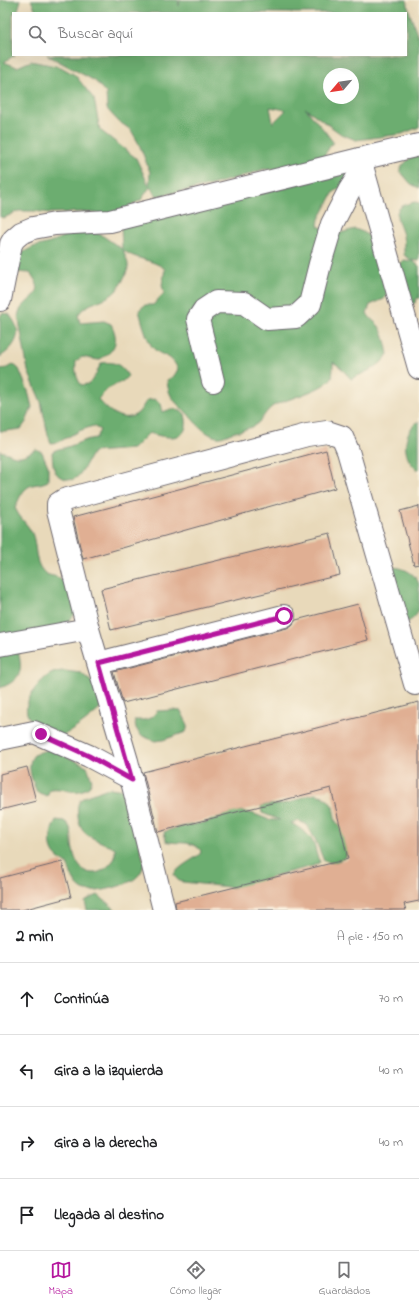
<!DOCTYPE html>
<html lang="es">
<meta charset="utf-8">
<style>
body{margin:0;font-family:"Indie Flower",sans-serif;background:#f6f6f6;color:#202124}
.compass{position:absolute;left:323px;top:68px;width:36px;height:36px;border-radius:50%;background:#fff;box-shadow:0 4px 16px #0002;rotate:241deg}
.stop{position:absolute;width:12px;height:12px;margin:-9px;border:3px solid #b5179e;border-radius:50%;background:#fff}
.stop.end{background:#b5179e;border-color:#fff;box-shadow:0 1px 4px #0008}
.list{margin:0;padding:0;list-style:none}
h2{display:flex;justify-content:space-between;align-items:center;height:52px;margin:0;padding:0 16px;font-size:17px}
h2 small{font-size:13px;font-weight:400;color:#757577}
.list li{display:grid;grid-template-columns:26px 1fr auto;gap:12px;align-items:center;box-sizing:border-box;height:72px;padding:0 16px;border-top:1px solid #e0e0e0}
.list b{display:block;font-size:15px;white-space:nowrap}
.list em{font-size:13px;font-style:normal;color:#757577}
.icon{flex:none;width:22px;height:22px;fill:none;stroke:currentColor;stroke-width:2;stroke-linecap:round;stroke-linejoin:round}
.map{position:relative;flex:none;width:419px;height:910px;overflow:hidden}
.search{position:absolute;background:#fff;box-shadow:0 4px 16px #0002;left:12px;right:12px;top:12px;height:44px;display:flex;align-items:center;gap:10px;box-sizing:border-box;padding:0 14px;border-radius:0px;color:#757577;font-size:15px}
.sheet{height:340px;background:#fff}
nav{display:flex;justify-content:space-around;align-items:center;box-sizing:border-box;height:56px;border-top:1px solid #e0e0e0;background:#fff;font-size:11px;color:#757577}
nav a{display:grid;justify-items:center;gap:2px}
nav .on{color:#b5179e}
.map>svg:first-child{display:block}
.built{fill:#e8d9ba;fill-rule:evenodd}
.forest{fill:#6cad70;stroke:#476856;fill-rule:evenodd}
.building{fill:#e0af93}
.lines{fill:none;stroke-linecap:round;stroke-linejoin:round}
.minor-casing{stroke:#6c676e;stroke-width:24}
.minor{stroke:#fff;stroke-width:22}
.route{stroke:#b5179e;stroke-width:5}
</style>
<div class="map">
<svg width="419" height="910" viewBox="0 0 419 910">
<rect width="100%" height="100%" fill="#fcf5e5"/>
<filter id="ink" filterUnits="userSpaceOnUse"><feTurbulence type="fractalNoise" baseFrequency=".025" numOctaves="2"/><feDisplacementMap in="SourceGraphic" scale="8" xChannelSelector="R" yChannelSelector="G"/><feConvolveMatrix kernelMatrix="1 2 1 2 8 2 1 2 1" color-interpolation-filters="sRGB"/></filter>
<filter id="wash" filterUnits="userSpaceOnUse"><feTurbulence type="fractalNoise" baseFrequency=".012" numOctaves="4" result="noise"/><feDisplacementMap in="SourceGraphic" scale="16" xChannelSelector="R" yChannelSelector="G"/><feGaussianBlur stdDeviation="0.9" result="paint"/><feColorMatrix in="noise" values="0 0 0 0 0 0 0 0 0 0 0 0 0 0 0 0 0 1.4 0 .05"/><feComposite in="paint" operator="in"/></filter>
<g filter="url(#wash)">
<rect width="100%" height="100%" fill="#f4e7cd"/>
<path class="built" d="M 0,0 L 419,0 L 419,910 L 0,910 ZM 13,13 L 406,13 L 406,55 L 13,55 ZM 329,74 L 353,74 L 353,98 L 329,98 Z"/>
<g class="forest">
<path d="M 0,0 L 21,0 L 18,10 L 18,13 L 13,13 L 13,55 L 15,55 L 4,62 L 17,67 L 31,61 L 61,67 L 75,75 L 94,99 L 100,130 L 136,158 L 149,186 L 150,172 L 139,144 L 131,130 L 118,121 L 107,109 L 106,93 L 95,81 L 47,55 L 406,55 L 406,13 L 37,13 L 31,0 L 178,0 L 179,6 L 180,0 L 407,0 L 410,14 L 419,39 L 419,127 L 402,134 L 356,140 L 341,134 L 305,108 L 324,130 L 333,142 L 323,157 L 311,167 L 296,171 L 264,169 L 250,174 L 204,187 L 157,196 L 150,187 L 141,200 L 113,215 L 82,212 L 50,213 L 34,211 L 18,211 L 4,218 L 0,217 ZM 329,74 L 353,74 L 353,98 L 329,98 ZM 270,107 L 286,110 L 273,123 Z"/>
<path d="M 419,155 L 419,188 L 411,184 L 400,171 C 402,163 412,156 419,155 Z"/>
<path d="M 345,168 L 348,175 L 347,183 L 334,192 L 319,219 L 318,226 L 332,232 L 340,233 L 355,229 L 363,232 L 376,241 L 389,294 L 384,299 L 370,305 L 367,313 C 370,319 374,321 378,325 C 384,333 386,344 388,354 C 380,368 365,372 351,379 L 340,367 L 333,362 C 333,366 333,373 332,377 C 327,389 287,399 275,405 C 267,409 264,417 258,423 C 252,428 243,430 235,432 C 230,433 226,436 221,437 C 210,439 195,423 189,415 C 177,403 168,399 167,380 L 174,376 L 178,369 C 170,353 164,358 154,349 C 148,344 141,319 139,310 L 145,305 L 153,305 L 164,293 L 162,285 L 165,269 C 153,259 135,260 123,250 C 129,267 131,264 122,282 C 120,284 119,288 117,290 C 107,302 86,301 78,315 L 80,323 L 104,321 L 111,324 C 120,341 115,352 98,360 L 82,357 L 76,361 C 75,371 76,377 81,385 L 88,384 L 94,378 L 101,363 C 114,361 121,364 128,376 L 123,381 L 109,388 L 98,399 C 107,410 123,425 138,413 C 141,410 144,404 147,400 L 155,399 L 161,404 L 163,412 C 172,408 177,408 185,414 C 192,442 168,439 149,433 L 133,449 L 93,452 C 89,458 81,475 76,478 C 73,480 70,480 67,479 C 52,477 53,464 52,452 C 58,448 61,449 67,447 C 77,444 85,439 96,438 L 100,430 L 93,426 L 79,431 L 59,442 L 51,443 L 48,435 L 41,402 L 28,371 L 19,321 C 18,318 18,315 19,312 C 27,296 49,296 30,273 L 14,272 L 12,258 L 33,247 L 50,243 L 64,236 L 80,233 L 96,233 L 103,236 L 122,249 L 121,225 Z"/>
<path d="M 415,202 L 419,203 L 419,261 L 411,260 L 404,255 C 404,248 404,242 403,235 C 397,217 389,207 415,202 Z"/>
<polygon points="404,260 413,261 419,266 419,298 416,299 415,303 411,304 396,268 401,262"/>
<path d="M 2,313 L 9,314 C 12,318 16,324 17,328 C 20,341 9,351 0,357 L 0,317 Z"/>
<polygon points="13,364 19,369 28,391 32,407 26,422 21,429 5,431 0,431 0,369 7,368"/>
<path d="M 419,421 L 419,469 L 416,469 C 412,465 408,460 407,455 C 403,443 408,427 419,421 Z"/>
<path d="M 36,449 L 42,452 L 48,466 L 48,481 C 42,484 38,484 32,485 C 22,489 19,499 15,508 C 19,518 28,524 32,533 C 37,545 34,562 43,571 C 47,576 52,575 57,577 C 69,582 73,601 77,611 C 64,634 24,635 0,639 L 0,451 C 5,452 8,453 12,455 C 21,459 29,453 36,449 Z"/>
<path d="M 392,567 C 402,567 417,573 419,585 C 419,589 419,593 419,597 C 419,611 419,616 406,623 Z"/>
<path d="M 0,649 L 18,652 C 24,672 19,681 0,688 Z"/>
<path d="M 65,671 L 81,673 L 93,683 L 102,707 C 89,719 74,731 57,738 C 47,732 34,727 28,716 C 21,703 39,681 49,675 C 54,672 59,671 65,671 Z"/>
<path d="M 173,710 L 181,711 L 188,725 L 186,732 L 163,740 L 155,741 L 140,735 L 136,728 L 134,720 C 145,720 150,721 157,711 Z"/>
<path d="M 50,749 L 87,766 L 92,780 L 89,787 C 72,797 68,787 50,789 L 47,796 L 37,792 C 33,783 25,764 34,755 C 38,752 45,751 50,749 Z"/>
<path d="M 110,788 L 125,790 L 144,862 C 143,867 142,872 138,876 C 131,885 93,895 83,890 C 74,886 71,872 67,864 C 64,861 60,860 57,857 C 47,848 50,831 56,820 L 64,821 C 67,823 69,825 70,828 C 73,835 71,843 73,850 C 75,860 80,873 93,873 C 103,873 110,865 115,858 L 115,849 C 106,843 93,840 85,833 C 80,828 79,823 78,816 C 76,801 80,798 92,794 C 99,792 103,789 110,788 Z"/>
<path d="M 315,794 L 323,796 L 329,801 L 333,807 L 336,822 L 342,827 L 347,849 L 346,857 C 337,862 333,864 324,861 L 315,839 L 306,824 L 298,821 L 291,823 C 301,829 312,835 315,847 C 316,853 317,857 320,862 L 313,866 L 281,874 L 250,887 L 237,888 L 183,882 C 178,881 176,879 174,874 C 181,865 191,861 200,854 L 201,851 C 192,839 178,845 166,841 L 164,832 L 175,828 L 207,822 L 234,811 L 242,811 L 254,814 L 270,820 L 280,820 L 262,813 L 261,805 C 271,805 284,805 294,801 C 301,798 307,795 315,794 Z"/>
<polygon points="98,895 116,910 87,910 85,902 91,898"/>
</g>
<g id="blocks">
<g class="building">
<polygon points="326,450 335,488 83,559 73,517"/>
<polygon points="419,506 419,564 414,565 400,511"/>
<polygon points="330,533 340,575 111,630 101,589"/>
<polygon points="358,604 368,640 123,703 114,672 287,628 292,625 296,620"/>
<polygon points="419,702 419,901 404,904 406,910 176,910 175,902 348,859 331,788 158,832 143,772"/>
<polygon points="27,767 36,801 0,810 0,774"/>
<polygon points="62,862 71,897 22,910 0,910 0,878"/>
</g>
</g>
</g>
<g filter="url(#ink)">
<use href="#blocks" fill-opacity="0" stroke="#6c676e" stroke-width="1"/>
<g class="lines">
<g class="minor-casing">
<g id="minor">
<polyline points="419,145 360,159 419,368"/>
<polyline points="0,300 11,244 14,239 21,233 33,228 55,224 110,221 360,159"/>
<polyline points="213,381 198,319 204,310 216,302 244,303 267,319 296,317 310,304 320,264 332,224 349,191 363,169"/>
<polyline points="88,629 58,510 58,504 64,500 307,435 327,432 342,437 348,451 415,684"/>
<polyline points="0,645 88,629 127,761 164,910"/>
<polyline points="99,663 284,616"/>
<polyline points="0,739 34,732 89,756 132,779"/>
</g>
</g>
<use href="#minor" class="minor"/>
</g>
</g>
<g class="lines" filter="url(#ink)">
<polyline class="route" points="41,734 89,756 132,780 99,663 284,616"/>
</g>
</svg>
<svg class="compass" viewBox="-18 -18 36 36"><path d="M0-13l5 13h-10z" fill="#e53935"/><path d="M0 13l5-13h-10z" fill="#757577"/></svg>
<div class="stop" style="left:284px;top:616px"></div>
<div class="stop end" style="left:41px;top:734px"></div>
<div class="search"><svg class="icon" aria-label="search" viewBox="0 0 24 24"><circle cx="10" cy="10" r="6"/><path d="M15 15l6 6"/></svg>Buscar aquí</div>
</div>
<section class="sheet">
<h2>2 min<small>A pie · 150 m</small></h2>
<ul class="list">
<li><svg class="icon" aria-label="ahead" viewBox="0 0 24 24"><path d="M12 20V5M6 11l6-6 6 6"/></svg><div><b>Continúa</b></div><em>70 m</em></li>
<li><svg class="icon" aria-label="left" viewBox="0 0 24 24"><path d="M17 20v-9H6M10 6l-5 5 5 5"/></svg><div><b>Gira a la izquierda</b></div><em>40 m</em></li>
<li><svg class="icon" aria-label="right" viewBox="0 0 24 24"><path d="M7 20v-9h11M14 6l5 5-5 5"/></svg><div><b>Gira a la derecha</b></div><em>40 m</em></li>
<li><svg class="icon" aria-label="arrive" viewBox="0 0 24 24"><path d="M6 21V4h12l-3 4 3 4H6"/></svg><div><b>Llegada al destino</b></div></li>
</ul>
</section>
<nav>
<a class="on"><svg class="icon" aria-label="map" viewBox="0 0 24 24"><path d="M3 6l6-2 6 2 6-2v14l-6 2-6-2-6 2zM9 4v14M15 6v14"/></svg>Mapa</a>
<a><svg class="icon" aria-label="directions" viewBox="0 0 24 24"><path d="M12 3l9 9-9 9-9-9zM9 14v-3h6M13 9l2 2-2 2"/></svg>Cómo llegar</a>
<a><svg class="icon" aria-label="saved" viewBox="0 0 24 24"><path d="M7 4h10v16l-5-4-5 4z"/></svg>Guardados</a>
</nav>
